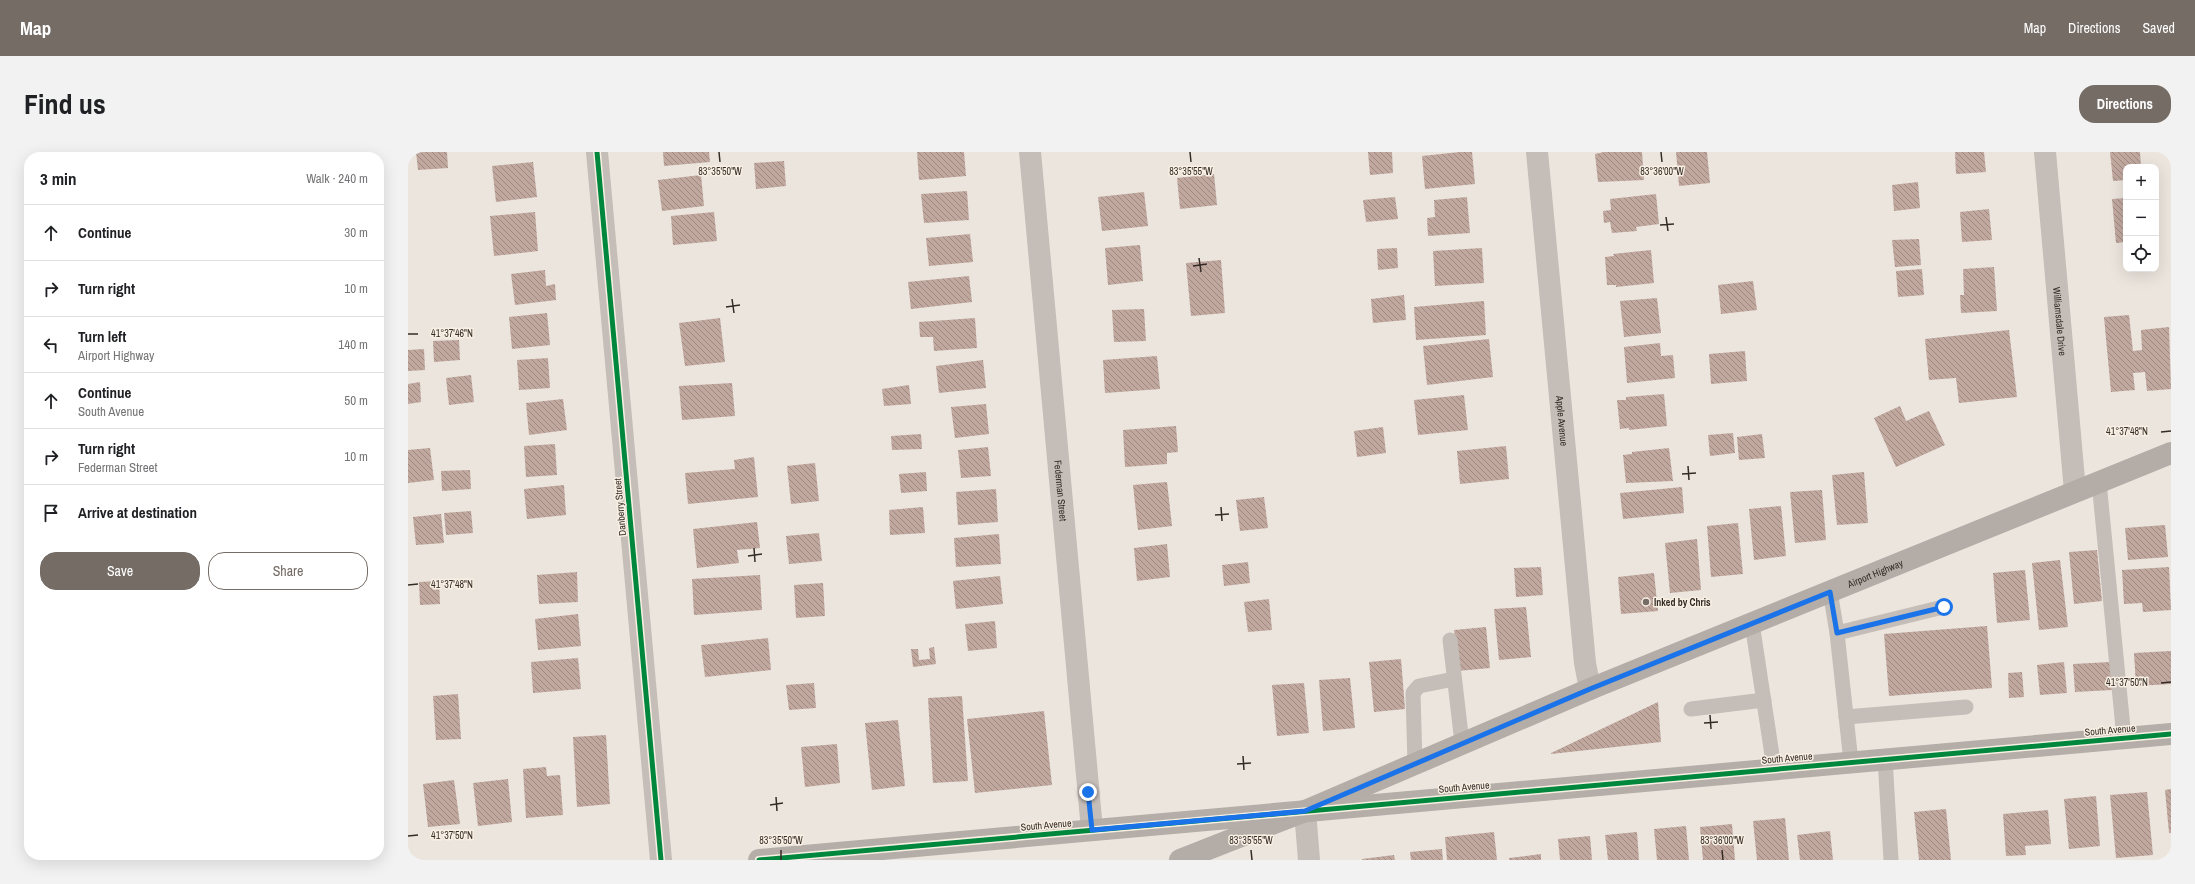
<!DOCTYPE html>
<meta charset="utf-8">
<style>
body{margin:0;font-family:"Archivo Narrow",sans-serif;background:#f2f2f2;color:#202124}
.controls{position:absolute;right:12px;top:12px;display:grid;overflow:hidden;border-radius:8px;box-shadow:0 4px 16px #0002}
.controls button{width:36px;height:36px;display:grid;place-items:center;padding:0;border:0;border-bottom:1px solid #e0e0e0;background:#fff;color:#202124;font:20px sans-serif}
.stop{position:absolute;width:12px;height:12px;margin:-9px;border:3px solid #1a73e8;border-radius:50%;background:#fff}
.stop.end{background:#1a73e8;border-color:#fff;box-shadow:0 1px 4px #0008}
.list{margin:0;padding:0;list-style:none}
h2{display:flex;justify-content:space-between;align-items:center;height:52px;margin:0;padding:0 16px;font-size:17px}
h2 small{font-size:13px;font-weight:400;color:#757577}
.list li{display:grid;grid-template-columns:26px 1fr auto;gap:12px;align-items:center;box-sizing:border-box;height:56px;padding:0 16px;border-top:1px solid #e0e0e0}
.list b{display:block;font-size:15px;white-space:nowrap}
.list p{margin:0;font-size:13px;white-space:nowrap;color:#757577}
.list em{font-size:13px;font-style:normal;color:#757577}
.actions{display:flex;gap:8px;padding:12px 16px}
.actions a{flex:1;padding:9px 0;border:1px solid #756c66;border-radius:16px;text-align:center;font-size:14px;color:#756c66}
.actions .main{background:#756c66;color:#fff}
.icon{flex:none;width:22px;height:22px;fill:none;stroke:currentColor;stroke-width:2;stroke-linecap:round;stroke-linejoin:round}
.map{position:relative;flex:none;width:1763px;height:708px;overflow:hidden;border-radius:16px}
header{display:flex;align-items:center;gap:24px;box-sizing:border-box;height:56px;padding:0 20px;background:#756c66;color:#fff}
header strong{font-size:19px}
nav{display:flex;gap:22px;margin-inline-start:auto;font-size:14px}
.intro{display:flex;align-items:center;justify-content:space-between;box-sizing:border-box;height:96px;padding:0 24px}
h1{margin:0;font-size:28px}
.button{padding:10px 18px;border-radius:16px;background:#756c66;color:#fff;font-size:14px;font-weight:700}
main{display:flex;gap:24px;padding:0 24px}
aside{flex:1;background:#fff;border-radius:16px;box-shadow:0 4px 16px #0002}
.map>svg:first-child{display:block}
.building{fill:url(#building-back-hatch)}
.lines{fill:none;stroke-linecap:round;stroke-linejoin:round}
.lane{stroke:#c5bdb7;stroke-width:15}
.street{stroke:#c5bdb7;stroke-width:22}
.secondary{stroke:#b5ada8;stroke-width:22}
.primary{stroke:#b3aca7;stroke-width:22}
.cycleway-casing{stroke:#f9f0e4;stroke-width:8}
.cycleway{stroke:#00873e;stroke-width:5}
.route{stroke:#1a73e8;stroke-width:5}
.ticks{fill:none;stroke:#352b26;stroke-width:1.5}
.poi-dot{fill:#756c66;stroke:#f9f0e4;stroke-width:1.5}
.labels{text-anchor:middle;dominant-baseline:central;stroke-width:3;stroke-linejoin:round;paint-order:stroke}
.street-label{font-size:10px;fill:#352b26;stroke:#f9f0e4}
.poi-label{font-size:10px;font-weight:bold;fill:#352b26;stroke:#f9f0e4;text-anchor:start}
.ticks-label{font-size:10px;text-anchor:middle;fill:#352b26;stroke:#f9f0e4;stroke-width:3;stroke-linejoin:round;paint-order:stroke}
</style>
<header>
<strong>Map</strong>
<nav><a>Map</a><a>Directions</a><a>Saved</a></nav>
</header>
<div class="intro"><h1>Find us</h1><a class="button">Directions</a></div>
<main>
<aside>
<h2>3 min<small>Walk · 240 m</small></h2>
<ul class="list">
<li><svg class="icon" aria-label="ahead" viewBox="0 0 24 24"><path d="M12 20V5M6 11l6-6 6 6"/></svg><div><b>Continue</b></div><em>30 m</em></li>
<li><svg class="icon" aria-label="right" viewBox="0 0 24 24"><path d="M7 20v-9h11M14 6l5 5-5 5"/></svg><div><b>Turn right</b></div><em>10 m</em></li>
<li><svg class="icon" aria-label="left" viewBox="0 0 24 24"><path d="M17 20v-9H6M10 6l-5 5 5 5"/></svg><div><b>Turn left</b><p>Airport Highway</p></div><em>140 m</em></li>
<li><svg class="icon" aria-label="ahead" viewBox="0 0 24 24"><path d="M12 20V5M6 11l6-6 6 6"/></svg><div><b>Continue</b><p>South Avenue</p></div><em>50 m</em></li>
<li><svg class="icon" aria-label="right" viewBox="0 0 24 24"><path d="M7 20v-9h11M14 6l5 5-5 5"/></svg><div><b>Turn right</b><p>Federman Street</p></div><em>10 m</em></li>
<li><svg class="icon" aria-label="arrive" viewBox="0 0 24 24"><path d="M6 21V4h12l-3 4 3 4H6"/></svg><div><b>Arrive at destination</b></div></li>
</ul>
<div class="actions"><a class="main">Save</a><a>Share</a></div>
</aside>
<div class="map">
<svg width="1763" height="708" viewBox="0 0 1763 708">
<defs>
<pattern id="building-back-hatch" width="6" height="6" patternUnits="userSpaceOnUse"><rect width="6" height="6" fill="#c0a89f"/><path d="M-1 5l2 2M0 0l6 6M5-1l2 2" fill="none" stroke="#9d8981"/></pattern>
</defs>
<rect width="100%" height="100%" fill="#ece5de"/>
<g class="building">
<polygon points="8,0 39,0 40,16 10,18"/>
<polygon points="255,0 301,0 302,10 256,14"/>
<polygon points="509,0 556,0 558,24 511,28"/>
<polygon points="960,0 984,0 985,21 962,23"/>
<polygon points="1052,0 1064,0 1067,32 1017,37 1014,4"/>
<polygon points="1196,0 1234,0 1236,28 1190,30 1187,2"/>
<polygon points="1268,0 1299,0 1302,31 1271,34"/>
<polygon points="1547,0 1576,0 1578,20 1548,22"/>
<polygon points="1702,0 1732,0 1733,15 1718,15 1718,28 1705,29"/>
<polygon points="376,9 378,34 348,37 346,11"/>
<polygon points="125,10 129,45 88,50 84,14"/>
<polygon points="806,22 809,53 772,57 769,26"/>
<polygon points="293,23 296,54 254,59 250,28"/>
<polygon points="1510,30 1512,56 1486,59 1484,33"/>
<polygon points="559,39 561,68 516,71 513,42"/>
<polygon points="736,40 740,74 694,79 690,45"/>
<polygon points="1248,42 1251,72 1228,75 1229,79 1204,81 1202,70 1196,71 1195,59 1203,58 1202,47"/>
<polygon points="987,45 990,67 958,70 955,48"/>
<polygon points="1059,45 1062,81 1020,84 1019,66 1027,65 1026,48"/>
<polygon points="1718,46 1718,90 1708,91 1704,47"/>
<polygon points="1581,57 1584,88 1554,90 1552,60"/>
<polygon points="127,60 130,99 86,104 82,64"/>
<polygon points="306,60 309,89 265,93 263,64"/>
<polygon points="562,82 565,110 521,114 518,86"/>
<polygon points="1511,87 1513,113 1487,115 1484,88"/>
<polygon points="732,93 735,129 700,133 697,96"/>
<polygon points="989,96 990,116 970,118 969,97"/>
<polygon points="1074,96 1076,131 1027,134 1025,99"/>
<polygon points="1243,98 1246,131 1208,135 1208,133 1199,133 1197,105 1206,104 1205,102"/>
<polygon points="813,108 817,161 783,164 778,111"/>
<polygon points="1586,115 1589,159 1553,161 1552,143 1556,143 1555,117"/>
<polygon points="1514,117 1516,143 1490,145 1488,119"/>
<polygon points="137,118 138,134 147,132 148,148 107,153 103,122"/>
<polygon points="561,124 564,150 503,157 500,130"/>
<polygon points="1345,129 1349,158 1313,162 1310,133"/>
<polygon points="996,143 998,168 965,171 963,147"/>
<polygon points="1249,146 1253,181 1216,185 1212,149"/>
<polygon points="1076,149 1078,183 1008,188 1006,155"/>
<polygon points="736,157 738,189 706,190 704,158"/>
<polygon points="139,161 142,193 104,197 101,165"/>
<polygon points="1721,163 1725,199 1734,198 1733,178 1761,175 1763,237 1739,239 1737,220 1725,221 1727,238 1703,240 1696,165"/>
<polygon points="312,166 317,210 277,214 271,171"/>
<polygon points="567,166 569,196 526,199 525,185 512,185 511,170"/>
<polygon points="1601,178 1609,245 1551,251 1548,226 1521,228 1517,187"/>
<polygon points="1081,187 1085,225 1019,233 1015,194"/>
<polygon points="51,188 52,208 26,210 25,189"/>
<polygon points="1252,191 1253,204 1265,203 1267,226 1219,231 1216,195"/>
<polygon points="16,197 17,218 0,219 0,198"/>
<polygon points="1337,199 1339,229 1303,232 1301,202"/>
<polygon points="749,204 752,237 697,241 695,208"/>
<polygon points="140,206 142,236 111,238 109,208"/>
<polygon points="575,208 578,236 531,241 528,214"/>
<polygon points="63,223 66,250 41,253 38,226"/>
<polygon points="12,230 13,250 0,252 0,232"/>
<polygon points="324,231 327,264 274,268 271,234"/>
<polygon points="501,233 503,252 476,254 474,237"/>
<polygon points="1256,242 1259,274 1221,278 1221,276 1212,277 1209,248 1218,248 1218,245"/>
<polygon points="1056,243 1060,278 1010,283 1006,248"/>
<polygon points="155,247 159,278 121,283 118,251"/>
<polygon points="578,252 581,282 547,286 543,255"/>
<polygon points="1492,254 1498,269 1521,259 1537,293 1488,315 1466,266"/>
<polygon points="768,274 770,300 759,301 759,312 717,315 715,278"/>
<polygon points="975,275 978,301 949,305 946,279"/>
<polygon points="1325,281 1327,301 1302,304 1300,283"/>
<polygon points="513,282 514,297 484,298 483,284"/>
<polygon points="1354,282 1357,306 1331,308 1329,285"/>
<polygon points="147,292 149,323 118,325 116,294"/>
<polygon points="1098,294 1101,327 1052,332 1049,299"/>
<polygon points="580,295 583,324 553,326 550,298"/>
<polygon points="22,296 26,328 0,331 0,298"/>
<polygon points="1261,296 1265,329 1218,331 1215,303 1224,302 1224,300"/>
<polygon points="346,305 350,345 280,352 277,321 327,317 326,308"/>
<polygon points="407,311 411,349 383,352 379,314"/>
<polygon points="62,318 63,337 34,339 33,319"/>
<polygon points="518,320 519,339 493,341 491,322"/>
<polygon points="1456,320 1460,371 1429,373 1424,323"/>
<polygon points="759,330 764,374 730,378 725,333"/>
<polygon points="156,333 158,363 119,367 116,337"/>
<polygon points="1274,335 1276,361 1215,367 1212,341"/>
<polygon points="588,337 590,370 550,373 548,340"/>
<polygon points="1414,338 1418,388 1387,391 1382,340"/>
<polygon points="856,345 860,376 832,379 828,348"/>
<polygon points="1373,354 1378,404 1346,408 1341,357"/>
<polygon points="515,355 517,381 482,383 481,358"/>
<polygon points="63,359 65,381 38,383 36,361"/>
<polygon points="33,362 36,391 8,393 5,365"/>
<polygon points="349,370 352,396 329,398 331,411 289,416 285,377"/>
<polygon points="1330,371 1335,422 1303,425 1299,374"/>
<polygon points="1757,373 1760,405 1720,408 1717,376"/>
<polygon points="411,381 414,409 381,412 378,384"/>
<polygon points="591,382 593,412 548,415 546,386"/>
<polygon points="1289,387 1293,438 1262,441 1257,391"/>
<polygon points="759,392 762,425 729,429 726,396"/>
<polygon points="1689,398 1694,449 1666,452 1661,400"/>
<polygon points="1652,408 1660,475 1631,478 1624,411"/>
<polygon points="840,410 842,431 816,434 814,413"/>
<polygon points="1133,415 1135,443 1108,445 1106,416"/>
<polygon points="1761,415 1763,458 1735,460 1734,451 1716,452 1714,418"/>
<polygon points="1617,418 1622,468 1589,471 1585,421"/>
<polygon points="169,420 170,450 131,452 129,423"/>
<polygon points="1246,421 1250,459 1213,462 1210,425"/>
<polygon points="352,423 354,458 286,463 284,427"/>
<polygon points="592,424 595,452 548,457 545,429"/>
<polygon points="31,429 32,452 12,453 11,430"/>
<polygon points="415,431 417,464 388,466 386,433"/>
<polygon points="861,447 864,478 840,480 836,450"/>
<polygon points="1118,455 1123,505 1091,508 1086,457"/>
<polygon points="170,462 173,494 130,498 127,467"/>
<polygon points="587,469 589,496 560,499 557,472"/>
<polygon points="1579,474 1584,536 1481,544 1476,482"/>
<polygon points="1078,475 1082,516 1050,519 1046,478"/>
<polygon points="360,486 363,518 297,525 293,493"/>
<polygon points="526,495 528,512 505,515 503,497 510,497 511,508 522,507 521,496"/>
<polygon points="1763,499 1763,532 1728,534 1726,501"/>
<polygon points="170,506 173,537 125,541 123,510"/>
<polygon points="993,507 997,557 966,560 961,510"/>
<polygon points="1656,510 1659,541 1632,543 1629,513"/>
<polygon points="1702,510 1704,538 1667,540 1665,512"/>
<polygon points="1614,520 1616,545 1601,546 1600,521"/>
<polygon points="942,526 947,576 915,579 911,528"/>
<polygon points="406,531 408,556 381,558 378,533"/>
<polygon points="896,531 901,581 869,584 864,533"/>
<polygon points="50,542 53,587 28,588 25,544"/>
<polygon points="554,544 560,629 525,631 520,546"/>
<polygon points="1250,550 1253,590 1143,602 1143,601"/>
<polygon points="636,559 644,633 567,641 559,567"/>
<polygon points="490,568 497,634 464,638 457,571"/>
<polygon points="198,583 202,652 169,655 165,585"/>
<polygon points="429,592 432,631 397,635 393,595"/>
<polygon points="138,615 139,624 152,623 155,663 118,666 115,617"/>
<polygon points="100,627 104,670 70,674 65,631"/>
<polygon points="46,628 52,672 20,675 15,632"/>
<polygon points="1763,637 1763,681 1761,681 1757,638"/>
<polygon points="1739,640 1745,703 1708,706 1702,643"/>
<polygon points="1688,644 1692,694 1661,697 1656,647"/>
<polygon points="1538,657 1543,708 1511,708 1506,660"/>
<polygon points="1640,658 1643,692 1617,694 1618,703 1598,704 1595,662"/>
<polygon points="1377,666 1381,708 1349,708 1345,669"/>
<polygon points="1324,672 1327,708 1295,708 1292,675"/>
<polygon points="1278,674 1281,708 1249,708 1246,677"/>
<polygon points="1422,679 1425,708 1392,708 1389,683"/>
<polygon points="1086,680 1089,708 1039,708 1037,685"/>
<polygon points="1229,680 1231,708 1200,708 1197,683"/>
<polygon points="1182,684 1184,708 1152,708 1150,687"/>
<polygon points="1034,697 1035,708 1003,708 1002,700"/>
<polygon points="1133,702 1133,708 1101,708 1101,706"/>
<polygon points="986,703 987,708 954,708 954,707"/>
</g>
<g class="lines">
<g class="lane">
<polyline points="1691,330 1716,586"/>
<polyline points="1422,439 1429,481 1443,610"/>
<polyline points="1344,471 1366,616"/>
<polyline points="1429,481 1535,455"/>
<polyline points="1042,488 1054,591"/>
<polyline points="1283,557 1356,548"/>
<polyline points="1438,565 1558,555"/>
<polyline points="1477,606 1483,708"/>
<polyline points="1007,612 1005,541 1011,534 1046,527"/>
</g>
<g class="street">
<polyline points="189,0 253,708"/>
<path id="s1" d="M 622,0 L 684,678"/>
<path id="s2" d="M 1129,0 L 1177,511 L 1182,537"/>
<path id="s3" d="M 1637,0 L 1667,339"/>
<polyline points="897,659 901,708"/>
</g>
<polyline class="secondary" points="351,708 1763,582"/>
<path class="primary" id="s4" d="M 772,708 L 897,659 L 1182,537 L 1763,301"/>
<g class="cycleway-casing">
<g id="cycleway">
<polyline points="189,0 253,708"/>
<polyline points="351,708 1763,582"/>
</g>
</g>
<use href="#cycleway" class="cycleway"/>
</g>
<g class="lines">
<polyline class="route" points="680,640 684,678 897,659 1182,537 1422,440 1429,481 1536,455"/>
</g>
<path class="ticks" d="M 311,0 L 312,10M 782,0 L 783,10M 1253,0 L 1254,10M 1258,65 L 1260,79M 1252,73 L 1266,72M 791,106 L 793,120M 785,114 L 799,112M 324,147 L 326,161M 318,155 L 332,153M 0,182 L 10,182M 1753,280 L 1763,279M 1280,314 L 1281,328M 1274,322 L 1288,321M 813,355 L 814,369M 807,363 L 821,362M 346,396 L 347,410M 340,404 L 354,402M 0,433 L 10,432M 1753,531 L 1763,530M 1302,563 L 1303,577M 1296,571 L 1310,570M 835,604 L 836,618M 829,612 L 843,611M 368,645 L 369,659M 362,653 L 375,651M 0,684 L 10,683M 373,698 L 373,708M 843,698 L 844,708M 1314,698 L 1315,708"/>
<circle class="poi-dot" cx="1238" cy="450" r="4"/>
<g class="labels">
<g class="street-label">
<text stroke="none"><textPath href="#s3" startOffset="170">Williamsdale Drive</textPath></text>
<text stroke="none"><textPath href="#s2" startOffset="270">Apple Avenue</textPath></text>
<text stroke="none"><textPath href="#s1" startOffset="340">Federman Street</textPath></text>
<text transform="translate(212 355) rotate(-95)">Danberry Street</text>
<text stroke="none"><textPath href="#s4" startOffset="752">Airport Highway</textPath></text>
<text transform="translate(1702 578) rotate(-5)">South Avenue</text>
<text transform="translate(1379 606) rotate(-5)">South Avenue</text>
<text transform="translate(1056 635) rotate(-5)">South Avenue</text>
<text transform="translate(638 673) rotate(-5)">South Avenue</text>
</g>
<g class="poi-label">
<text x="1246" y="450">Inked by Chris</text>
</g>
</g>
<g class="ticks-label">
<text x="312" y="23">83°35'50"W</text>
<text x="783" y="23">83°35'55"W</text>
<text x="1254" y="23">83°36'00"W</text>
<text x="44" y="185">41°37'46"N</text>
<text x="1719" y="283">41°37'48"N</text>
<text x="44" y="436">41°37'48"N</text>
<text x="1719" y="534">41°37'50"N</text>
<text x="44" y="687">41°37'50"N</text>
<text x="373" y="692">83°35'50"W</text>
<text x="843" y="692">83°35'55"W</text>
<text x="1314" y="692">83°36'00"W</text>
</g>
</svg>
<div class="controls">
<button>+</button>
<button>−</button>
<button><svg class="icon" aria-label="locate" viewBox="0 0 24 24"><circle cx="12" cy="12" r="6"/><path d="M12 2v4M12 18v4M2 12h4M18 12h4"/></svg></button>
</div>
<div class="stop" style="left:1536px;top:455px"></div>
<div class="stop end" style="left:680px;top:640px"></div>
</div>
</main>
